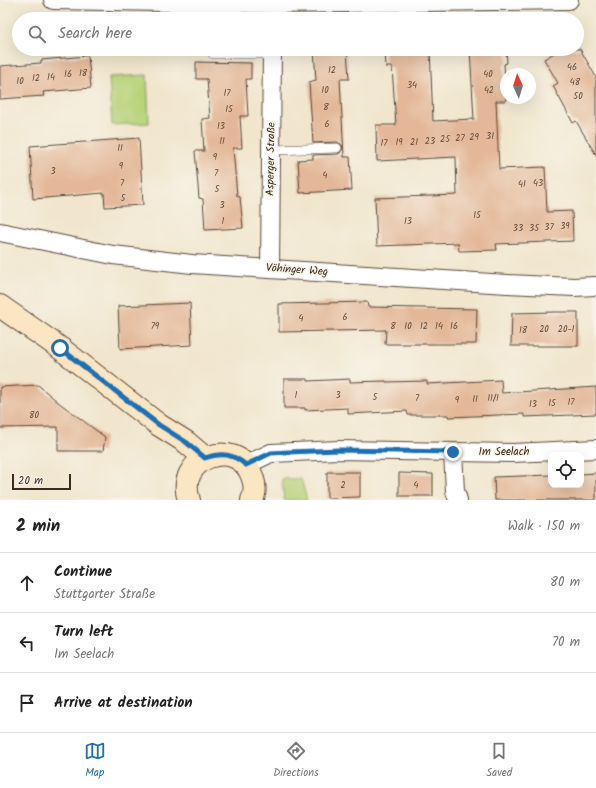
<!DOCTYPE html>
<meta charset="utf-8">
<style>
body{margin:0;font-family:Kalam,sans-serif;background:#f6f6f6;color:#222}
.controls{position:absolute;right:12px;bottom:12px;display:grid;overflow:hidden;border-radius:8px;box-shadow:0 4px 16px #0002}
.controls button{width:36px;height:36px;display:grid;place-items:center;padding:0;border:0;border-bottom:1px solid #e0e0e0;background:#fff;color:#222;font:20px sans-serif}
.compass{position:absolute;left:500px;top:68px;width:36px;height:36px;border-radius:50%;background:#fff;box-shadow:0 4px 16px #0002;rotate:356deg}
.scale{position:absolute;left:12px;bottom:10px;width:59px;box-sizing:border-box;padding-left:4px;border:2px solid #3b2a1e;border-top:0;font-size:11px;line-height:14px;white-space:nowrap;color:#3b2a1e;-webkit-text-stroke:3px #f7f3e8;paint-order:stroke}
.stop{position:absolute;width:12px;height:12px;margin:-9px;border:3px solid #1f6fb2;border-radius:50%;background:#fff}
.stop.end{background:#1f6fb2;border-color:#fff;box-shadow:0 1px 4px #0008}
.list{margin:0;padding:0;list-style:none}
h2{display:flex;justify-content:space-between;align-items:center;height:52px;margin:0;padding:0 16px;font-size:17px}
h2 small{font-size:13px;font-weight:400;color:#767676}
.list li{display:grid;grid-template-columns:26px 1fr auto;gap:12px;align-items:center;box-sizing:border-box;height:60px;padding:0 16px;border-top:1px solid #e0e0e0}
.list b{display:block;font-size:15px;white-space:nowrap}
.list p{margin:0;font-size:13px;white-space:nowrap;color:#767676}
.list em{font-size:13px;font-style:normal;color:#767676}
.icon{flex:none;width:22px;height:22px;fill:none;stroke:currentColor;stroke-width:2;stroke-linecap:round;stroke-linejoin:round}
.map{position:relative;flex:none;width:596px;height:500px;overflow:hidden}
.search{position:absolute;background:#fff;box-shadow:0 4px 16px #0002;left:12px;right:12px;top:12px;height:44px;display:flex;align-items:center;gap:10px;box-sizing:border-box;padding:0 14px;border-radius:22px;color:#767676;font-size:15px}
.sheet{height:232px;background:#fff}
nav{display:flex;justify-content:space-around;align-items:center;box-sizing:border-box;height:56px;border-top:1px solid #e0e0e0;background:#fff;font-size:11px;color:#767676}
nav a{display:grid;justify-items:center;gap:2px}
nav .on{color:#1f6fb2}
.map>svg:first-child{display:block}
.green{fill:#b7d37a;stroke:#797e4c}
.building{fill:#e3b797}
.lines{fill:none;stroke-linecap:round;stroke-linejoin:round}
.lane-casing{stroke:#564638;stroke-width:10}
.street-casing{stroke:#564638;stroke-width:20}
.secondary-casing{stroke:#564638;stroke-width:24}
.lane{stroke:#fff;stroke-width:9}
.street{stroke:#fff;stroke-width:18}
.secondary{stroke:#fbe6c4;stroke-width:22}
.route{stroke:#1f6fb2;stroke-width:5}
.labels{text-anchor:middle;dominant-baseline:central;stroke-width:3;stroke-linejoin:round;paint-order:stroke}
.number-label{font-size:9px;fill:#654d3c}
.street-label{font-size:11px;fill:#3b2a1e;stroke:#f7f3e8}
</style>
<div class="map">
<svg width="596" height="500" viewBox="0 0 596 500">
<rect width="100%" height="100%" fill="#f7f3e8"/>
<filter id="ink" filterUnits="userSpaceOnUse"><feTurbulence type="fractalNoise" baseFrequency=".025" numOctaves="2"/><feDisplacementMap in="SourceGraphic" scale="8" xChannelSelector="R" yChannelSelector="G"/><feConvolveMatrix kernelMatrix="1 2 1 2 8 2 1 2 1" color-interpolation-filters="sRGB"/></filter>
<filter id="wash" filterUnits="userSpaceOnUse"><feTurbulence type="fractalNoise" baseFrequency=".012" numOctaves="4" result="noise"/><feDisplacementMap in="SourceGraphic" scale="16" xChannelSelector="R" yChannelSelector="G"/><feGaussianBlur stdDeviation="0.9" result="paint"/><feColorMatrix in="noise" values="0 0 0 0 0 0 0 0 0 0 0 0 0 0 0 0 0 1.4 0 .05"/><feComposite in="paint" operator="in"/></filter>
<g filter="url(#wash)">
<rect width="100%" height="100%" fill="#f1e6cd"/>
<g class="green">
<polygon points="147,75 149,123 112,125 109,77"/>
<polygon points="282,479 301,479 307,500 284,500"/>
</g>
<g id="blocks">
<g class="building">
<polygon points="314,49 347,49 349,79 340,79 344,157 350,157 352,190 300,193 298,160 313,159 313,155 338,154 340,153 343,148 342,145 337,142 313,143 309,82 316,80"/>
<polygon points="385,49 430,49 433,121 474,119 470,49 506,49 507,63 504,64 506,101 496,101 499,169 545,167 547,212 572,211 573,241 496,244 497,250 459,251 458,243 377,246 375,198 457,195 456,157 377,161 376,125 396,125 392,67 386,67"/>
<polygon points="561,49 580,49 596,77 596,155 576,121 573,123 553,86 558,83 544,59"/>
<polygon points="88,56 91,88 43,92 44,96 0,99 0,66 41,63 41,60"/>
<polygon points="196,62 251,63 251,79 246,79 248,116 240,116 242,148 233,148 237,196 240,197 243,228 205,230 203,199 199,198 195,151 204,151 202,119 210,118 207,79 196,79"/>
<polygon points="139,138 143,205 105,207 104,193 33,199 30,146"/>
<polygon points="367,302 368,307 477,309 476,344 385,344 386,330 279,332 279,304"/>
<polygon points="190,303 192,345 120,349 118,306"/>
<polygon points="555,312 578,312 578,346 511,346 512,313"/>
<polygon points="284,379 308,379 308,381 350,379 350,382 386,381 386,382 427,381 427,384 501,380 502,393 596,387 596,414 524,417 524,414 448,417 448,415 408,415 407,411 348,414 348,408 305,410 305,408 284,408"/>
<polygon points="38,385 58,402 105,437 103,451 58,451 58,427 0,428 0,387"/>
<polygon points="327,472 360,472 360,497 327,498"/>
<polygon points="399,473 433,474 433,496 399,496"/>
<polygon points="596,473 596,500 495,500 494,477 551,475 551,485 581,485 581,474"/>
</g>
</g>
</g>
<g filter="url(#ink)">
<use href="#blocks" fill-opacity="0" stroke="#564638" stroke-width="1"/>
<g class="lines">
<g class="lane-casing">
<g id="lane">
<polyline points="213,54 272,54"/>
<polyline points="271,150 337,148"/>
</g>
</g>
<g class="street-casing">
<g id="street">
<polyline points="53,0 272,4 569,0"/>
<polyline points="0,232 113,255 192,264 507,284 574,287 596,286"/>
<polyline points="270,268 272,49"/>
<polyline points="453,452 455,491 458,500"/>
<polyline points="246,465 271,453 339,450 513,453 596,449"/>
</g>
</g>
<g class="secondary-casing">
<g id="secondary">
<polyline points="0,306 60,348 159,425 186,442 205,458"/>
<path d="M 189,500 C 174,458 237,435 252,476 C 255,484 256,492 252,500"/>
</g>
</g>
<use href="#lane" class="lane"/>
<use href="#street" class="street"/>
<use href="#secondary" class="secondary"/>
</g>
</g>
<g class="lines" filter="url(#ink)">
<path class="route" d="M 60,348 L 159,425 L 186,442 L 205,458 C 222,452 233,454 246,465 L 271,453 L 288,452 L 339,450 L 453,452"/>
</g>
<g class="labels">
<g class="number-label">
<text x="572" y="67">46</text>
<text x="332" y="70">12</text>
<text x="83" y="73">18</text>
<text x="68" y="74">16</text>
<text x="488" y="74">40</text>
<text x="51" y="77">14</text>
<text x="36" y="78">12</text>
<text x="20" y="81">10</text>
<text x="575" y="82">48</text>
<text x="412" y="85">34</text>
<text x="325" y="90">10</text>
<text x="489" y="90">42</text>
<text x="227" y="93">17</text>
<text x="578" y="96">50</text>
<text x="326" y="107">8</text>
<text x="229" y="109">15</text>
<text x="327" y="124">6</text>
<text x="221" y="126">13</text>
<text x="490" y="136">31</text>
<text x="474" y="137">29</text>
<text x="460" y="138">27</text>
<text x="445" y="139">25</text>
<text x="222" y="141">11</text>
<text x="430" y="141">23</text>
<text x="399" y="142">19</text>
<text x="414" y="142">21</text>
<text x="384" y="143">17</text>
<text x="120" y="148">11</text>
<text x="215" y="157">9</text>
<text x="121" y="166">9</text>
<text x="53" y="171">3</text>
<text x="216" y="173">7</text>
<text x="325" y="175">4</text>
<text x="122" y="183">7</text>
<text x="538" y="183">43</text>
<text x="522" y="184">41</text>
<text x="217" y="189">5</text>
<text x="123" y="198">5</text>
<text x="222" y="205">3</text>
<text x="477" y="215">15</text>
<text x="223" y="221">1</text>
<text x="408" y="221">13</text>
<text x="565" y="226">39</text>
<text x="549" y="227">37</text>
<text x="518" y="228">33</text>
<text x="534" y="228">35</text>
<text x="345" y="317">6</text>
<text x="301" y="318">4</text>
<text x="155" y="326">79</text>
<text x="393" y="326">8</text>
<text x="408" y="326">10</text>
<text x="424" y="326">12</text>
<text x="439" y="326">14</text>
<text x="454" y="326">16</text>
<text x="544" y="329">20</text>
<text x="566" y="329">20-1</text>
<text x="523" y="330">18</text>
<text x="296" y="395">1</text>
<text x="338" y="395">3</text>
<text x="375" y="397">5</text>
<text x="417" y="398">7</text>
<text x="493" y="398">11/1</text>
<text x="475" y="399">11</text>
<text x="457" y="400">9</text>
<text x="571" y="402">17</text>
<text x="552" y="403">15</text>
<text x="533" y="404">13</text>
<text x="34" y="415">80</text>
<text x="343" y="485">2</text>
<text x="416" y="485">4</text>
</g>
<g class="street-label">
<text transform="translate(271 159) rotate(-89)">Asperger Straße</text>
<text transform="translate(297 270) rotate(4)">Vöhinger Weg</text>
<text x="504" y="452">Im Seelach</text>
</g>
</g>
</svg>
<div class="controls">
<button><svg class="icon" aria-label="locate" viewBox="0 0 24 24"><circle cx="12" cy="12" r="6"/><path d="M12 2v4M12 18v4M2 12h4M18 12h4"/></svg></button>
</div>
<svg class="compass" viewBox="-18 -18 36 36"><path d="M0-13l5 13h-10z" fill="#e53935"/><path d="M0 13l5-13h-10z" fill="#767676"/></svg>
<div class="scale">20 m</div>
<div class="stop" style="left:60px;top:348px"></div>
<div class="stop end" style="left:453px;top:452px"></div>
<div class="search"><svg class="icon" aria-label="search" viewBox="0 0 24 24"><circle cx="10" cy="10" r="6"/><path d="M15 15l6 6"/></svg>Search here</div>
</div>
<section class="sheet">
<h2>2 min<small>Walk · 150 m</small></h2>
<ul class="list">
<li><svg class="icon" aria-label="ahead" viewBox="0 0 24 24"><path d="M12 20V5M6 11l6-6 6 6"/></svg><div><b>Continue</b><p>Stuttgarter Straße</p></div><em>80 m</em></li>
<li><svg class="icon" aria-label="left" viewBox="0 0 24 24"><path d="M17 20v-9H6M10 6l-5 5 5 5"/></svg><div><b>Turn left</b><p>Im Seelach</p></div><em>70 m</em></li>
<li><svg class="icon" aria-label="arrive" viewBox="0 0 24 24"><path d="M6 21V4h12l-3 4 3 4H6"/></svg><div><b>Arrive at destination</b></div></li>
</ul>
</section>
<nav>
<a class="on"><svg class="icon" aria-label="map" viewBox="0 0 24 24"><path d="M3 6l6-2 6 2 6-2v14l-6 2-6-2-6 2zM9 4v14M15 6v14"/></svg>Map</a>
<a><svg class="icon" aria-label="directions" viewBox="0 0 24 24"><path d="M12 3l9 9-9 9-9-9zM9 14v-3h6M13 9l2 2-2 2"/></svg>Directions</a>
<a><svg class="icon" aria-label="saved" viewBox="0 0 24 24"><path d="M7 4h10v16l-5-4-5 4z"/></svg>Saved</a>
</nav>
